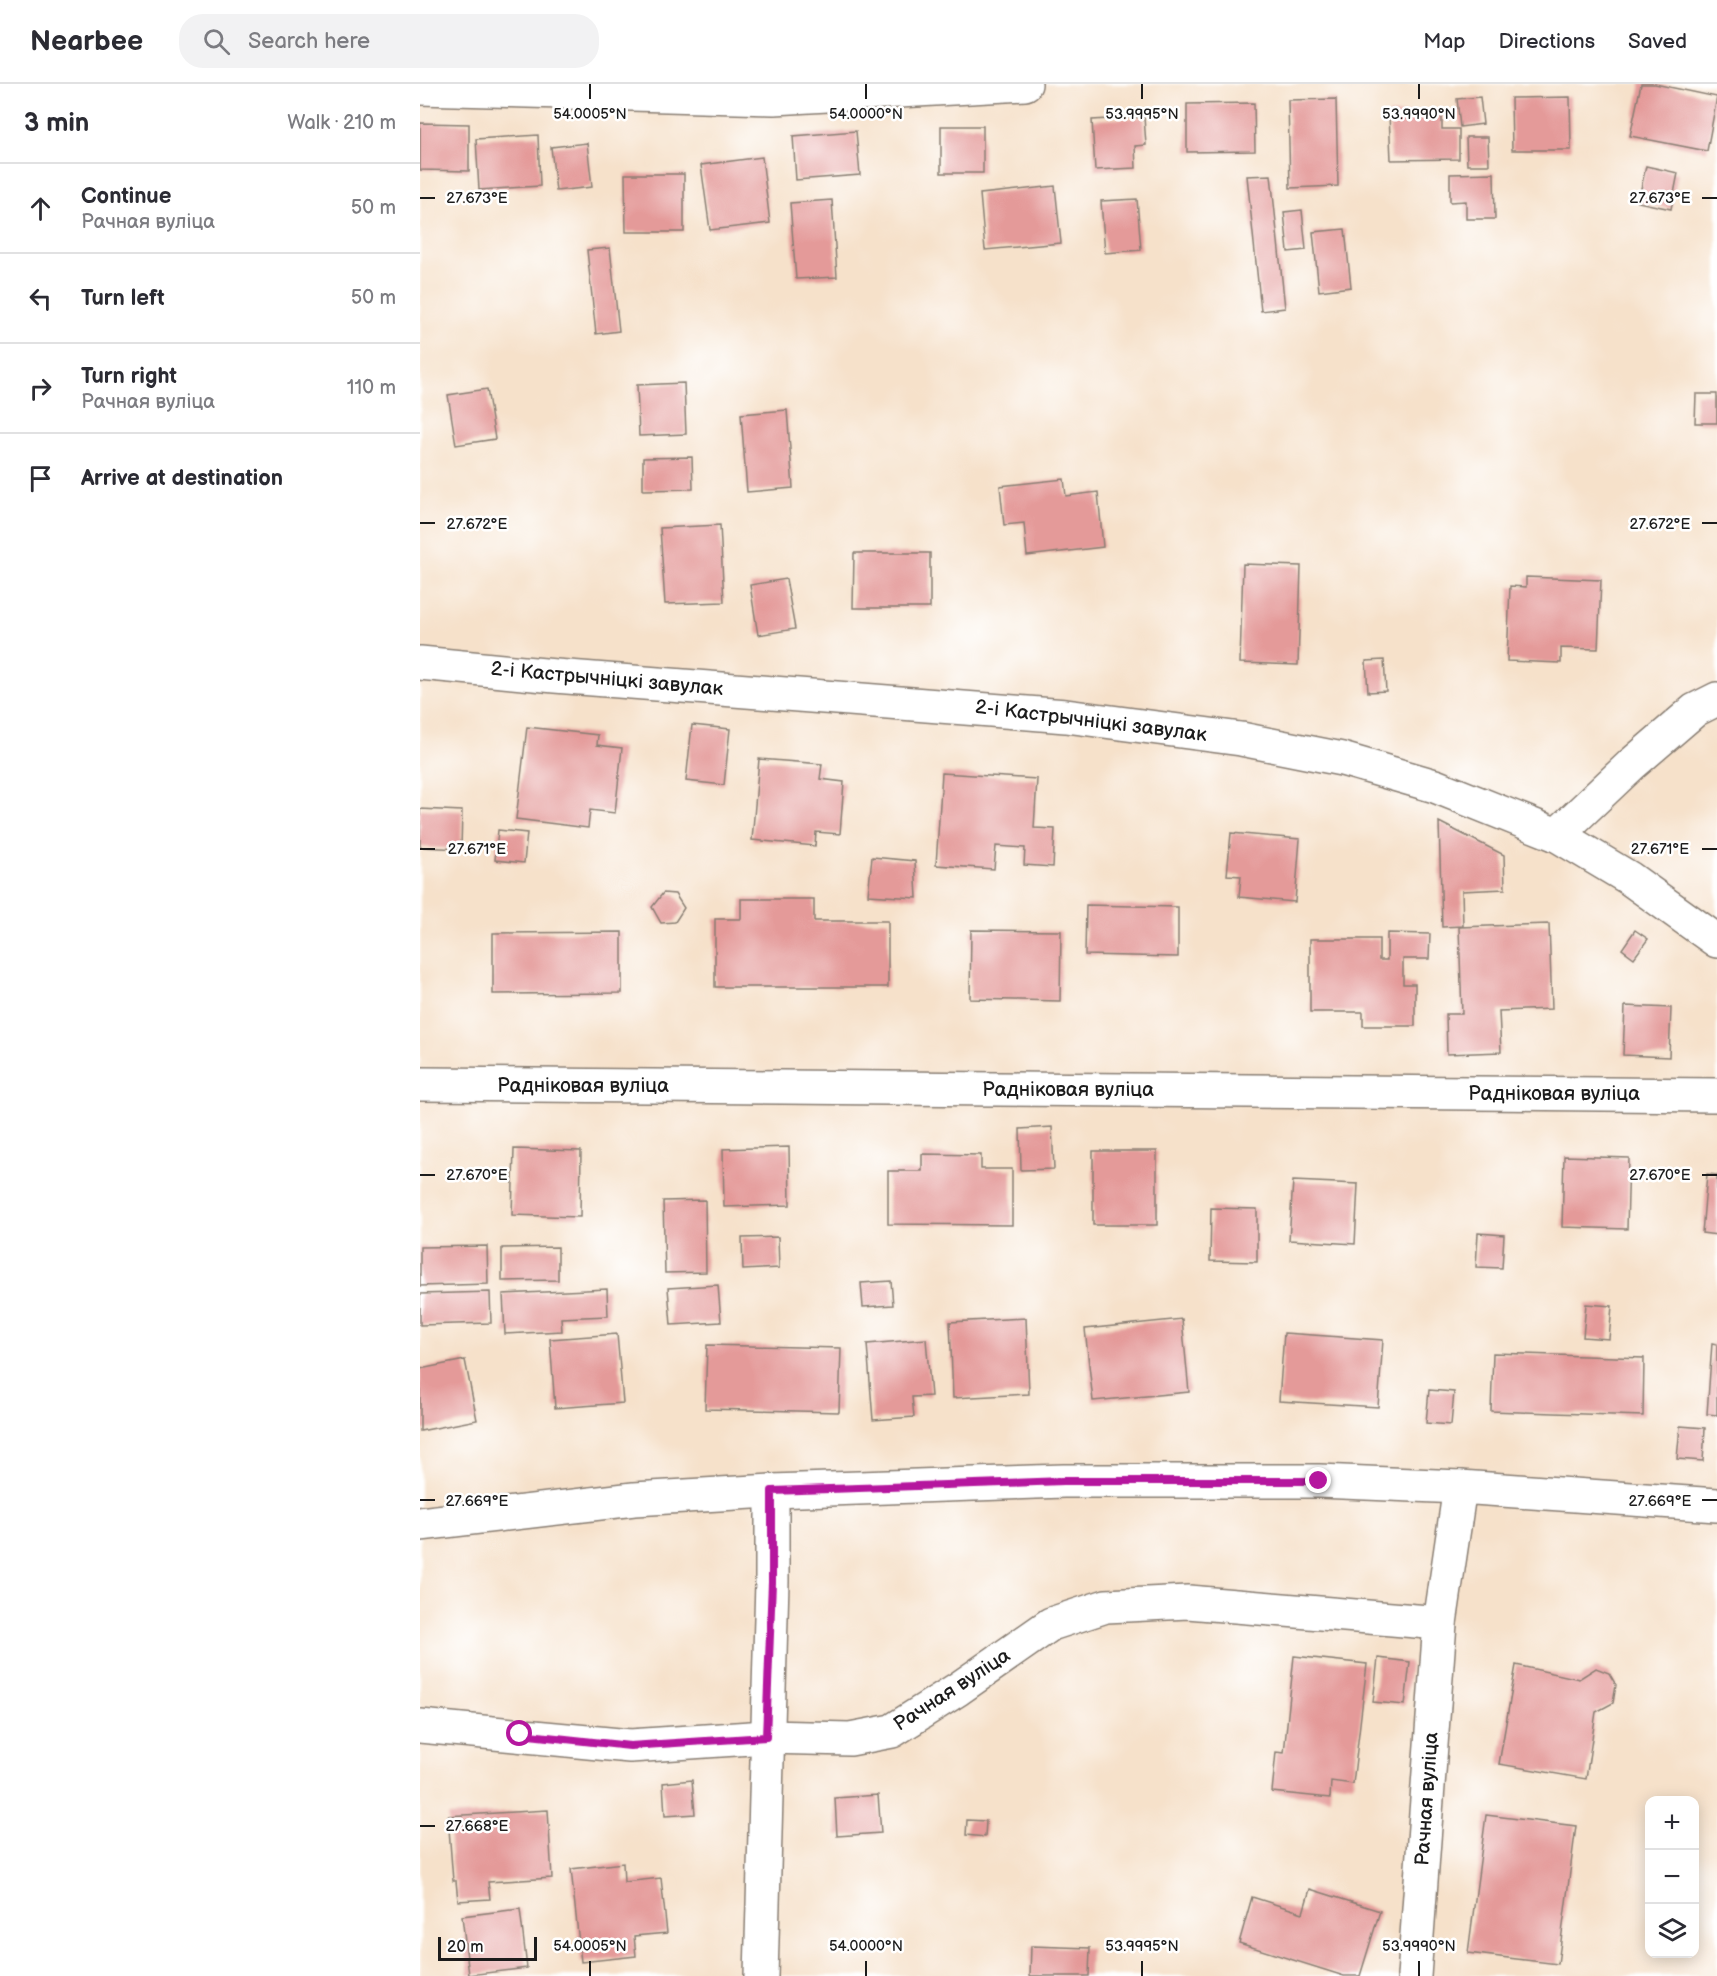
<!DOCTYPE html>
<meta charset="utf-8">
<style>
body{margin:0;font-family:"Balsamiq Sans",sans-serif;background:#f2f2f3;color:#2b2b33}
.controls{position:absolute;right:18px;bottom:18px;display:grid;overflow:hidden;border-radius:12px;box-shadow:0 3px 15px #0003}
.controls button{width:54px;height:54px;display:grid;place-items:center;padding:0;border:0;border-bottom:2px solid #e1e1e2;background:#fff;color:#2b2b33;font:30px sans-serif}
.scale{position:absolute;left:18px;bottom:15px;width:99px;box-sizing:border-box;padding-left:6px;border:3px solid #1c1c1c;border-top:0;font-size:16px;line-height:21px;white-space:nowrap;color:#1c1c1c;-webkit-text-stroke:4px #fff;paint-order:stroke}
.stop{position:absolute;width:18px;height:18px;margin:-14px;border:4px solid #b5179e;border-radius:50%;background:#fff}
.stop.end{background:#b5179e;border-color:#fff;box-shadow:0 2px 6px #0008}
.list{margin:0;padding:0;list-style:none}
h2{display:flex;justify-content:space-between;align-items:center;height:78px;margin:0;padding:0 24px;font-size:26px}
h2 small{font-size:20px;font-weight:400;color:#7c7c81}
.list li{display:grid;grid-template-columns:39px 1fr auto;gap:18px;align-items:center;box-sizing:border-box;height:90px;padding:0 24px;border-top:2px solid #e1e1e2}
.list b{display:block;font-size:22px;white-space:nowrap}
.list p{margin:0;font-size:20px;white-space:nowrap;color:#7c7c81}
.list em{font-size:20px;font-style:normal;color:#7c7c81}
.icon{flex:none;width:33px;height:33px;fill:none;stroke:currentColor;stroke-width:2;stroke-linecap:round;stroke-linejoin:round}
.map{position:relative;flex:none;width:1297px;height:1892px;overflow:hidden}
header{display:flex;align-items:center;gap:36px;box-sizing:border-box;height:84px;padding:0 30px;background:#fff;border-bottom:2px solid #e1e1e2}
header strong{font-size:28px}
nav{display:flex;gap:33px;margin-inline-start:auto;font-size:21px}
.search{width:420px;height:54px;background:#f2f2f3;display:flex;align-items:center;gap:15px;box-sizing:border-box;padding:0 21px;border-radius:24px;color:#7c7c81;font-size:22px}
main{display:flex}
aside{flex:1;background:#fff}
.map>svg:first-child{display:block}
.building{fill:#e49a99}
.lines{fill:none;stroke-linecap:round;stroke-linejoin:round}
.minor-casing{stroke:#897e73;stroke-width:36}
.minor{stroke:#fff;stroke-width:33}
.route{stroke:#b5179e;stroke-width:8}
.ticks{fill:none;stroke:#1c1c1c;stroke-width:2}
.labels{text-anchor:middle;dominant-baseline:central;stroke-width:5;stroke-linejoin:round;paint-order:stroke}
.street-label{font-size:20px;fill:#1c1c1c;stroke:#fff}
.ticks-label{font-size:15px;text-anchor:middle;fill:#1c1c1c;stroke:#fff;stroke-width:5;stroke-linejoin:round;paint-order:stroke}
</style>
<header>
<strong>Nearbee</strong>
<div class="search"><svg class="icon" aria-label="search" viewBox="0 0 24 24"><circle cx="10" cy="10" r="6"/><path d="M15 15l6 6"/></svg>Search here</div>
<nav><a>Map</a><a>Directions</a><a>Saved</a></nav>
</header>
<main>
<aside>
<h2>3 min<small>Walk · 210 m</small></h2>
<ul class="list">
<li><svg class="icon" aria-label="ahead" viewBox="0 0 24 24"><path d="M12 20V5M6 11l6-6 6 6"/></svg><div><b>Continue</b><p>Рачная вуліца</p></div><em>50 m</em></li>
<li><svg class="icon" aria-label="left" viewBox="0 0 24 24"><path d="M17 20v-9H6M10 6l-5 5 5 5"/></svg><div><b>Turn left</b></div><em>50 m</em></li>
<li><svg class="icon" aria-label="right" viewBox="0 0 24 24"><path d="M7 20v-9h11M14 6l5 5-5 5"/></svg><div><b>Turn right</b><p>Рачная вуліца</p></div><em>110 m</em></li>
<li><svg class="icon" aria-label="arrive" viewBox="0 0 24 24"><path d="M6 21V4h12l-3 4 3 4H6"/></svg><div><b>Arrive at destination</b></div></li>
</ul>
</aside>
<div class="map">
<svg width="1297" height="1892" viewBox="0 0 1297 1892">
<rect width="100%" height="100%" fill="#fff"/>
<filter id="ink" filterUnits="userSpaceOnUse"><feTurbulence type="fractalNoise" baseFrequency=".0167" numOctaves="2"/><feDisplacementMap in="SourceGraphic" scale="12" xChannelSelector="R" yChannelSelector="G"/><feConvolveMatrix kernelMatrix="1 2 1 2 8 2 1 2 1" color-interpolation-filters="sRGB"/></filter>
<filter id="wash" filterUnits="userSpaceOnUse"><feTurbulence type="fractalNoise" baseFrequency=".008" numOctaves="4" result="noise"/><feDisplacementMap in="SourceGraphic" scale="24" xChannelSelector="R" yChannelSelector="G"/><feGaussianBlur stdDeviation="1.35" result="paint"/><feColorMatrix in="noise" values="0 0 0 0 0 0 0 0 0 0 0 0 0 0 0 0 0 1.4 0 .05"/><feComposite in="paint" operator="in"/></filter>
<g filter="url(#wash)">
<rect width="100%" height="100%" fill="#f6e1ca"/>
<g id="blocks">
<g class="building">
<polygon points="1221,0 1235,0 1297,13 1287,67 1210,52"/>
<polygon points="1060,13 1063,40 1040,43 1037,15"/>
<polygon points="1150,13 1151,66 1092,66 1091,14"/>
<polygon points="916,15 918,102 870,104 868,16"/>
<polygon points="834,19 835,67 767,68 767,20"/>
<polygon points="1022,29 1022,45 1039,45 1039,75 971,76 969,30"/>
<polygon points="724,33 726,61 715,62 716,84 675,86 672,36"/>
<polygon points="0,39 49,40 49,87 0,86"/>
<rect x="521" y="42" width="42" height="47"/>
<polygon points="436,47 440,91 376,96 373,52"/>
<polygon points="118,51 120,102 59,106 56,55"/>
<polygon points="1046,53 1068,53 1069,81 1047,81"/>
<polygon points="167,59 172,103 136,107 131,63"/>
<polygon points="342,73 350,139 290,146 281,81"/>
<polygon points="1226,82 1258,89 1251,125 1218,118"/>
<polygon points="1074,89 1075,135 1046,135 1046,117 1030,118 1030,90"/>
<polygon points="205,90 264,90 264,148 206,148"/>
<polygon points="851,91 865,224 841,227 827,92"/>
<polygon points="635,102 641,159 565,166 560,110"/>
<polygon points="717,115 721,166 685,169 681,117"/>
<polygon points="412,116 417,193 376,195 370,119"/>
<polygon points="882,126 886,166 868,168 864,128"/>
<polygon points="925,145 931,203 899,207 893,148"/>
<polygon points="190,164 199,247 176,250 167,166"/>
<polygon points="264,299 266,350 219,352 217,301"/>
<polygon points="67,305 75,355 36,361 28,311"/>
<polygon points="1276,310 1297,310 1297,339 1275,339"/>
<polygon points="367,326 373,404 327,408 321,330"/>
<polygon points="272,373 273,405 223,406 223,374"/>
<polygon points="644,395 646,412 678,408 683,463 607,472 604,439 584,441 580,402"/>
<polygon points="300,441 304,518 245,520 240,444"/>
<polygon points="434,469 510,469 510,524 433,524"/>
<polygon points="823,480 881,482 878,581 820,579"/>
<polygon points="1106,493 1181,496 1178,565 1141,564 1141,579 1087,577 1090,502 1106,503"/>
<polygon points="366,495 375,545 338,551 330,501"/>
<polygon points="964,576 966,607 948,608 946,577"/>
<polygon points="272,641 310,645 304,701 266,697"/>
<polygon points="107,643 178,651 177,661 202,664 195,729 170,726 168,744 96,735"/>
<polygon points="339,675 402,680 400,695 424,698 420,750 396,748 395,762 332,756"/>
<polygon points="522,689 617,695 614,744 635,745 633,783 604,781 605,764 576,762 574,785 516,781"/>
<polygon points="0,725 42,727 41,765 0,763"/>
<polygon points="1019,738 1084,771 1085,805 1042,807 1043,842 1022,843"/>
<polygon points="78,746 107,749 104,779 75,776"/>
<polygon points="811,749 880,755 875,818 819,813 821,792 807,791"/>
<polygon points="452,773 495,777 497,814 448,811"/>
<polygon points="243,809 255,810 264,824 255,838 241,839 232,823"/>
<polygon points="321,815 394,815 394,837 468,837 468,903 295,903 295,835 321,835"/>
<polygon points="666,821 758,823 758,873 665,871"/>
<polygon points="1129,840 1132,925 1079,927 1081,968 1027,970 1026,930 1042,930 1039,843"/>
<polygon points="551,846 641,847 640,917 550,915"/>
<polygon points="1215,846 1228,855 1214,874 1202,865"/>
<polygon points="202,848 202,909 73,910 73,849"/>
<polygon points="967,849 1010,850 1009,875 983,875 983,900 995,900 995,942 943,942 943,928 890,928 890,855 959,855 959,876 967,876"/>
<polygon points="1205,922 1251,924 1249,973 1203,971"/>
<polygon points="632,1043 634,1085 601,1086 600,1045"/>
<polygon points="369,1063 370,1121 304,1123 303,1065"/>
<polygon points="94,1065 161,1067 160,1133 92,1131"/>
<rect x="673" y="1067" width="64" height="74"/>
<polygon points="502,1070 561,1071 561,1085 592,1085 592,1141 468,1140 468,1087 502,1087"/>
<polygon points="1144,1072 1209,1074 1207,1145 1142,1143"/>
<polygon points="1287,1090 1297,1091 1297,1151 1282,1149"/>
<polygon points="873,1097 938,1100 935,1160 869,1156"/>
<polygon points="285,1116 286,1188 245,1189 243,1117"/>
<polygon points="791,1124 837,1125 837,1178 790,1177"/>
<polygon points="1058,1149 1084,1151 1082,1184 1056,1183"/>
<polygon points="358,1153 359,1184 323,1186 322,1154"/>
<polygon points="67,1162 68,1200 0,1202 0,1163"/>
<polygon points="138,1163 138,1196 82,1197 82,1164"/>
<polygon points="471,1197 473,1221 443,1223 441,1199"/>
<polygon points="298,1201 301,1238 251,1241 248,1204"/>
<polygon points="187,1205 188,1232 141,1234 142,1247 85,1250 83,1210"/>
<polygon points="70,1208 71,1239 0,1241 0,1210"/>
<polygon points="1166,1220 1192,1222 1189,1255 1163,1253"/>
<polygon points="606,1234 609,1310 533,1314 530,1238"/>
<polygon points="762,1235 769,1308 673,1317 665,1245"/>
<polygon points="864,1249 963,1256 958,1323 859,1317"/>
<polygon points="197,1250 203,1319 135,1324 130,1255"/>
<polygon points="506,1255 511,1312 492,1313 494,1333 453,1336 447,1260"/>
<polygon points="1292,1259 1297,1260 1297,1331 1287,1330"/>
<polygon points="287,1261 421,1264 419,1328 285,1325"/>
<polygon points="1073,1269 1224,1274 1223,1332 1071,1327"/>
<polygon points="45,1276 57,1336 0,1347 0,1285"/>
<polygon points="1009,1306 1034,1308 1031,1341 1006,1339"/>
<polygon points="1260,1342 1285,1344 1283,1377 1257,1375"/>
<polygon points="874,1572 947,1580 933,1700 911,1697 910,1714 852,1708 856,1668 864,1669"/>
<polygon points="958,1574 990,1578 985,1621 953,1618"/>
<polygon points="1096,1581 1159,1595 1176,1584 1189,1589 1196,1601 1193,1619 1176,1628 1166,1695 1079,1680"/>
<polygon points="272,1696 275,1730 245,1732 243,1699"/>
<polygon points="458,1711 461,1749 417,1752 415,1714"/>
<polygon points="128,1726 132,1794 68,1798 70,1815 38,1817 36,1797 33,1797 28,1732"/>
<polygon points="1066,1731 1156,1742 1138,1880 1048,1869"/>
<polygon points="547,1736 566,1737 565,1753 546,1751"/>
<polygon points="203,1779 204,1798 241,1794 247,1849 214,1852 216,1872 161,1878 151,1785"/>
<polygon points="890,1805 960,1827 940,1892 924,1892 819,1859 832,1813 883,1829"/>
<polygon points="100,1825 107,1884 49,1891 42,1832"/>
<polygon points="611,1862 670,1864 669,1892 610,1892"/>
</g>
</g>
</g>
<g filter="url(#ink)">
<use href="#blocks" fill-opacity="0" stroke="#897e73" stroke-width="1.5"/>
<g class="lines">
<g class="minor-casing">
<g id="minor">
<polyline points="0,4 354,14 605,0"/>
<polyline points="0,579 135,592 646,632 821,655 922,675 1015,702 1137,751 1209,794 1297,857"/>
<polyline points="1137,751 1211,681 1275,626 1297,615"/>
<polyline points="0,1000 1297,1011"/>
<polyline points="0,1440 214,1415 352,1407 644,1397 899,1397 1040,1403"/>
<polyline points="0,1642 210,1662 346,1653 430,1655 472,1647 538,1605 631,1540 686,1522 768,1518 1020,1539 1040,1403 1297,1421"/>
<polyline points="341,1892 352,1498 352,1407"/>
<polyline points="994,1892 1020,1539"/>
</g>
</g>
<use href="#minor" class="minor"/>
</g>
</g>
<g class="lines" filter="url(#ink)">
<polyline class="route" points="100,1650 210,1662 346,1653 352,1498 352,1407 644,1397 899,1397"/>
</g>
<path class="ticks" d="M 170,0 L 170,15M 446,0 L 446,15M 722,0 L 722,15M 999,0 L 999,15M 0,114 L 15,114M 1282,114 L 1297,114M 0,439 L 15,439M 1282,439 L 1297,439M 0,765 L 15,765M 1282,765 L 1297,765M 0,1091 L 15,1091M 1282,1091 L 1297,1091M 0,1416 L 15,1416M 1282,1416 L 1297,1416M 0,1742 L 15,1742M 170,1877 L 170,1892M 446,1877 L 446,1892M 722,1877 L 722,1892M 999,1877 L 999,1892"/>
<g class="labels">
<g class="street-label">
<text transform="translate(187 595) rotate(5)">2-і Кастрычніцкі завулак</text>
<text transform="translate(671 637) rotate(7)">2-і Кастрычніцкі завулак</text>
<text x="163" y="1002">Радніковая вуліца</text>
<text x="648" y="1006">Радніковая вуліца</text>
<text x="1134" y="1010">Радніковая вуліца</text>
<text transform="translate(532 1606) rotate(-33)">Рачная вуліца</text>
<text transform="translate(1007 1715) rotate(-86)">Рачная вуліца</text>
</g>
</g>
<g class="ticks-label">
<text x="170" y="35">54.0005°N</text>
<text x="446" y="35">54.0000°N</text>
<text x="722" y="35">53.9995°N</text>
<text x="999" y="35">53.9990°N</text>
<text x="1240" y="119">27.673°E</text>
<text x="57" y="119">27.673°E</text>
<text x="1240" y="445">27.672°E</text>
<text x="57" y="445">27.672°E</text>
<text x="1240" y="770">27.671°E</text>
<text x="57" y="770">27.671°E</text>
<text x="1240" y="1096">27.670°E</text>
<text x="57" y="1096">27.670°E</text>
<text x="1240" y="1422">27.669°E</text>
<text x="57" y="1422">27.669°E</text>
<text x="57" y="1747">27.668°E</text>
<text x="170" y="1867">54.0005°N</text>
<text x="446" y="1867">54.0000°N</text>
<text x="722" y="1867">53.9995°N</text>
<text x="999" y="1867">53.9990°N</text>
</g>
</svg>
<div class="controls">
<button>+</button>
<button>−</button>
<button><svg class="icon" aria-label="layers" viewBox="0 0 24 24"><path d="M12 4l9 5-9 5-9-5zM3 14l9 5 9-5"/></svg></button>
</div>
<div class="scale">20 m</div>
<div class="stop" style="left:100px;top:1650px"></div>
<div class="stop end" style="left:899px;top:1397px"></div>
</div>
</main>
